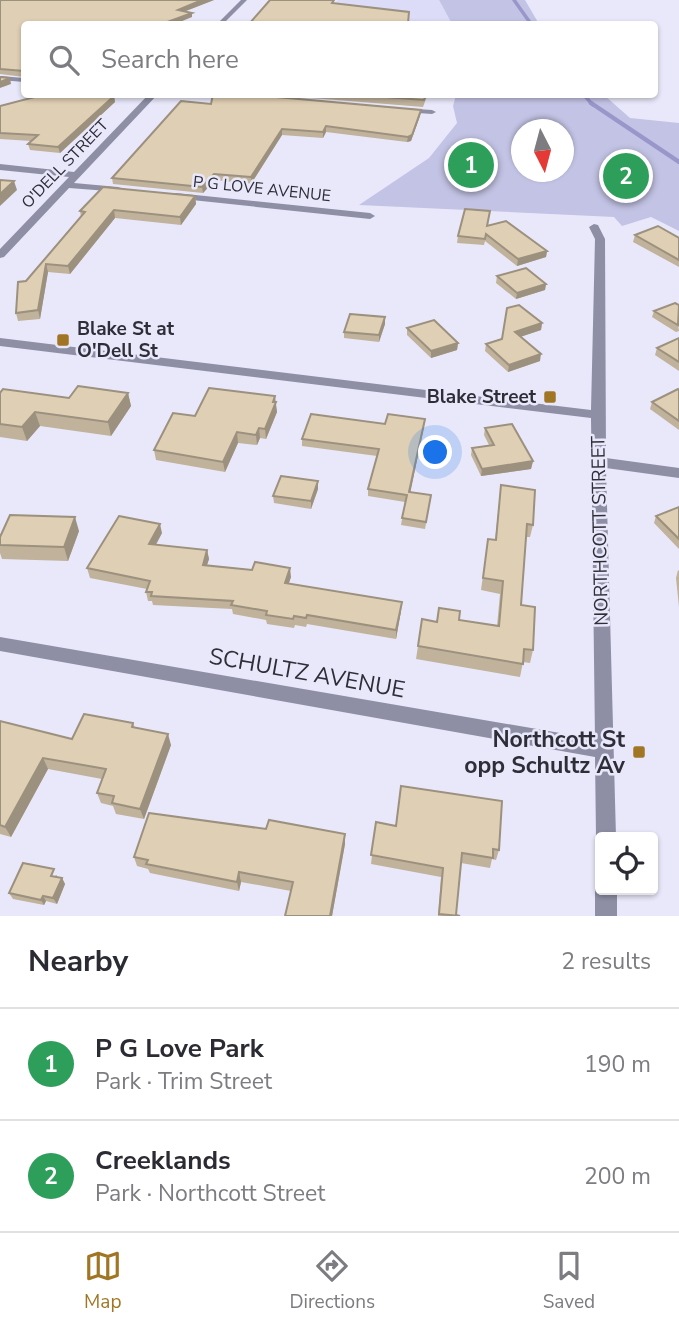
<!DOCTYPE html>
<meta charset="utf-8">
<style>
body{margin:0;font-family:"Nunito Sans",sans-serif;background:#f7f7f7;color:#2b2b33}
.controls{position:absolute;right:21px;bottom:21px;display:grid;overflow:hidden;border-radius:7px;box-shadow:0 2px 5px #0004}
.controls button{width:63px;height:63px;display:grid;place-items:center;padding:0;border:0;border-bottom:2px solid #e1e1e2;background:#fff;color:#2b2b33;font:35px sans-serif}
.compass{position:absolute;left:511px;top:119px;width:63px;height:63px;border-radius:50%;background:#fff;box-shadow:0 2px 5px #0004;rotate:174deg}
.you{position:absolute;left:436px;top:453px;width:24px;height:24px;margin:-18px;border:5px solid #fff;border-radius:50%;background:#1a73e8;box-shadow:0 0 0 10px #1a73e833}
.badge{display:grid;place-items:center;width:46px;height:46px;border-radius:50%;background:#a07625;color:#fff;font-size:23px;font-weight:700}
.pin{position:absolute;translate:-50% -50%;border:4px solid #fff;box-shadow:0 2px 7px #0006}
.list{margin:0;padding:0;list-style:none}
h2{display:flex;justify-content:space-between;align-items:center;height:91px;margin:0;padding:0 28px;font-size:30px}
h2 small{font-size:23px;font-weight:400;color:#7c7c81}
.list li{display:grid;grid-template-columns:46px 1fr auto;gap:21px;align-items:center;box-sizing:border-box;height:112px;padding:0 28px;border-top:2px solid #e1e1e2}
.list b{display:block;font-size:26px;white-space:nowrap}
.list p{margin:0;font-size:23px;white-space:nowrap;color:#7c7c81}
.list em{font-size:23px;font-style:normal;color:#7c7c81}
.icon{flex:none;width:38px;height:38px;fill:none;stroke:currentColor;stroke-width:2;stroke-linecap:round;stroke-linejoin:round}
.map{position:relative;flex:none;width:679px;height:916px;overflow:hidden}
.search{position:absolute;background:#fff;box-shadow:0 2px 5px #0004;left:21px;right:21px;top:21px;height:77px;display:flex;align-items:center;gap:18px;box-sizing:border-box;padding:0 24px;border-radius:7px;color:#7c7c81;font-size:26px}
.sheet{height:315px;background:#fff}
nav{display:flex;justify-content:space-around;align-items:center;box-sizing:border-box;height:98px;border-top:2px solid #e1e1e2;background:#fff;font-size:19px;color:#7c7c81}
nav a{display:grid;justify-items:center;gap:4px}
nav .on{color:#a07625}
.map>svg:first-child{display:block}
.built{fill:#dcdcf9}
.green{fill:#c3c3e5;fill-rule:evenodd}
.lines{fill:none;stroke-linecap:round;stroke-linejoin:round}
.stream-far1{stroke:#9997ca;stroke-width:3.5}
.stream{stroke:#9997ca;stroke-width:4.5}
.minor{fill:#8e8ea5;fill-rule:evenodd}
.wall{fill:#c0b29b}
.shaded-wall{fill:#9c917e}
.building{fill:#dfcfb4;stroke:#9c917e;stroke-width:2}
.poi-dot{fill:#a07625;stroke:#e9e8fa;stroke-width:2.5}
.labels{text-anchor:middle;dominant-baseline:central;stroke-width:5;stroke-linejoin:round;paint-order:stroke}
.far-street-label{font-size:16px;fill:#2e2e39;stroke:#e9e8fa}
.poi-label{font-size:19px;font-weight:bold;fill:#2e2e39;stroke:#e9e8fa;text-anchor:start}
.street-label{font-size:19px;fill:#2e2e39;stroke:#e9e8fa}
.near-street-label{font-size:23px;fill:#2e2e39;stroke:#e9e8fa}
.near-poi-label{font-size:23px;font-weight:bold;fill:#2e2e39;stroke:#e9e8fa;text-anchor:end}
</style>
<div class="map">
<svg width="679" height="916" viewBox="0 0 679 916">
<rect width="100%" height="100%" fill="#e9e8fa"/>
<polygon class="built" points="338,0 439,0 452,24 321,24"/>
<g class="green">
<polygon points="439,0 525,0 539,24 452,24"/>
<path d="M 456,95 L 604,95 L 630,118 L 679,123 L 679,231 L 651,217 L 622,226 L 614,217 L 359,205 L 429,158 L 457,123 L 453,106 ZM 522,130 L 564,130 L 564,172 L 522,172 Z"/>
</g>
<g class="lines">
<g class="stream-far1">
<polyline points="514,0 531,24"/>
<polyline points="583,94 593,105"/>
</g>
<polyline class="stream" points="591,103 679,162"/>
<g class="minor">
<polygon points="241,0 247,0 223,24 217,24"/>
<polygon points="0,76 24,78 24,82 0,80"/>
<polygon points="149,94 158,94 74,183 118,187 121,188 121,192 69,188 4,257 0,258 0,249 69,177 0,170 0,164 74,172"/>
<polygon points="401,108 432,110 436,112 432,114 404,112 401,112"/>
<polygon points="176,193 370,213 375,216 370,219 173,198 173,194"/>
<polygon points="594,224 598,225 605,239 606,458 679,468 679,478 606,468 616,837 600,837 600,845 596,837 595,757 0,651 0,637 595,739 591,418 0,346 0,338 591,410 595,239 589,227"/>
<polygon points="598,882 600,882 600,890 617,890 617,916 595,916 595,890"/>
</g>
</g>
<g class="wall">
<polygon points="0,0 214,0 186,11 192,13 192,17 24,24 24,77 0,74"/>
<polygon points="263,94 436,94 436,96 427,96 423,107"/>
<polygon points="114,96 115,102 60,153 30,150 28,144 31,141 0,139 0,106"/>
<polygon points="211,104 421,110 420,116 411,141 407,142 326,132 323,138 282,135 251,184 215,180 203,193 113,184 112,178"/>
<polygon points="195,196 196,204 181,225 115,218 70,274 48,272 40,319 18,321 16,313 26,281 81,217 80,211"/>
<polygon points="488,226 547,251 546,257 517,266 485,241 484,245 457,243 458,236"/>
<polygon points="635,235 679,238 679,267 633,242"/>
<polygon points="497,276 546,284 545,290 516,299 496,283"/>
<polygon points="675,303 679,331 676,332 652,317 654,311"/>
<polygon points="542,323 541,330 520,337 540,361 508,372 485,351 486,344"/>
<polygon points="385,324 379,342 344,338 344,332"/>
<polygon points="407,328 458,343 457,350 431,358 407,335"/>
<polygon points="679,338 679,371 655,355 657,348"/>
<polygon points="679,390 679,430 650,409 652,402"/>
<polygon points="0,393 69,398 128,393 131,406 111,436 40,426 27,441 0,437"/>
<polygon points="275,402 277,412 266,439 260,438 257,445 238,443 225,472 156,460 154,450 195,416"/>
<polygon points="385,424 424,426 410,492 430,503 425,529 401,525 405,502 368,496 368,489 377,456 302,446 302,439"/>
<polygon points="485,428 533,461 531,469 481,476 471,455 472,448 489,445 484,435"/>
<polygon points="501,485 533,525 530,537 526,537 521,605 533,650 530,663 523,662 520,677 416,659 418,646 437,622 459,620 497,626 500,594 481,590 488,539 495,540"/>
<polygon points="318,489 311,509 274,503 273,496"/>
<polygon points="679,507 679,549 654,523 656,516"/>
<polygon points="79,531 68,561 2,559 0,553 0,537"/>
<polygon points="162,533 156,545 207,550 209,559 207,565 291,577 288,584 401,611 396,639 307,624 306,627 295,625 294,628 267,624 266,620 233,614 232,609 153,605 152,601 148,601 146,592 147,589 90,578 87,568"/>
<polygon points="678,570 679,571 679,607 676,578"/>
<polygon points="0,721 72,739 133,723 135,728 171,745 144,819 116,814 113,806 101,803 97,793 102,779 48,769 11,837 0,834"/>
<polygon points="376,822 499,850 496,860 492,859 490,868 461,863 456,915 460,916 438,916 441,877 371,864"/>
<polygon points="266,829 345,834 345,844 332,916 285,916 291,891 241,882 239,891 150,873 148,869 137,866 134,857"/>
<polygon points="57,875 57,877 62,878 65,884 57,904 46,901 44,905 13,899 9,893"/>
</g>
<g class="shaded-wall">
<polygon points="202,0 214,0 178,14 178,10"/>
<polygon points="192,13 192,17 175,24 162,24"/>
<polygon points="10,78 11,84 0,88 0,82"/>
<polygon points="114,96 115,102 60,153 58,147"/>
<polygon points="421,110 420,116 411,141 407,142 408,137"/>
<polygon points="326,126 326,132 323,138 323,132"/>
<polygon points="282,129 282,135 251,184 251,177"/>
<polygon points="214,174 215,180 203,193 202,187"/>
<polygon points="14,181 17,190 0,206 0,194"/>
<polygon points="195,196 196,204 181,225 180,217"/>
<polygon points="114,210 115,218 70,274 68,266"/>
<polygon points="547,251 546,257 517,266 518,259"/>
<polygon points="46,264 48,272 40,319 38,310"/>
<polygon points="546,284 545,290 516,299 517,293"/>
<polygon points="385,317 385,324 379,342 379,335"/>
<polygon points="542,323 541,330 514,339 515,332"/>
<polygon points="458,343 457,350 431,358 431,351"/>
<polygon points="541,354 540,361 508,372 509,365"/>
<polygon points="128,393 131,406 111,436 108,422"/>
<polygon points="275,396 277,412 266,439 265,429"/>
<polygon points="35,412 40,426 27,441 22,427"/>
<polygon points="425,419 424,426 409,499 409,492"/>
<polygon points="259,428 260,438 257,445 256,435"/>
<polygon points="237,432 238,443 225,472 223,462"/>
<polygon points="533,461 531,469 481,476 482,469"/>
<polygon points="318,481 318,489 311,509 311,501"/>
<polygon points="75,517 79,531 68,561 64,547"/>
<polygon points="160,524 162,533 151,553 149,544"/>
<polygon points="207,550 209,559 204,574 203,565"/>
<polygon points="290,568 291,577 286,592 285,583"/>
<polygon points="402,602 401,611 396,639 396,630"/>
<polygon points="168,734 171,745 144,819 140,809"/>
<polygon points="43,758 48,769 11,837 5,827"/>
<polygon points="345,834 345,844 332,916 330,916"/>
<polygon points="239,872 241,882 239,891 237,882"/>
<polygon points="62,878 65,884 57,904 53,898"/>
<polygon points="43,896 46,901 44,905 41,900"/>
</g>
<g class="building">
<polygon points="0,0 202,0 178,10 192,13 162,24 24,24 24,71 0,69"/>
<polygon points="270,0 334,0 332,3 409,12 408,23 249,24"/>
<polygon points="0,77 10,78 0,82"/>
<polygon points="46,94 94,94 114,96 58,147 28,144 38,135 0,133 0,106"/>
<polygon points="213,94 242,94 421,110 412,135 408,137 326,126 323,132 282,129 251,177 214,174 202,187 112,178 181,101 211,104"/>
<polygon points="346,94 426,94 424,100"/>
<polygon points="0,180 14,181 0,194"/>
<polygon points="103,187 195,196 180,217 114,210 68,266 46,264 38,310 16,313 18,282 26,281 85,212 80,211"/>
<polygon points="465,209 490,211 487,226 506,221 547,251 518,259 486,234 485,239 458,236"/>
<polygon points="658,226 679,238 679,260 635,235"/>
<polygon points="526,268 546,284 517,293 497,276"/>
<polygon points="675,303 679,305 678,325 654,311"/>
<polygon points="519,305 542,323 515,332 541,354 509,365 486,344 502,339 507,308"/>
<polygon points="350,314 385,317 379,335 344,332"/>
<polygon points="434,320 458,343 431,351 407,328"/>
<polygon points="679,338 679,362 657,348"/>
<polygon points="78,386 128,393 108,422 35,412 22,427 0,424 0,393 3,389 69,398"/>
<polygon points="209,388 275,396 273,402 276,402 265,429 259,428 256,435 237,432 223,462 154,450 173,413 195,416"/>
<polygon points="678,389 679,390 679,421 652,402"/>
<polygon points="311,414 385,424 388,414 425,419 409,492 431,495 426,522 402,518 407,495 368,489 379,449 302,439"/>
<polygon points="512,424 533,461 482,469 472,448 494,445 485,428"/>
<polygon points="281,476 318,481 311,501 273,496"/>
<polygon points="501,485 535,490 533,525 527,524 521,605 535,607 533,650 524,649 523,664 418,646 422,619 437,622 439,608 460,611 459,620 499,626 503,581 483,578 488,539 496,540"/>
<polygon points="679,507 679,539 656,516"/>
<polygon points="10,515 75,517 64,547 0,545 0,537"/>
<polygon points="119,516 160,524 149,544 207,550 203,565 252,570 255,562 290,568 285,583 402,602 396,630 307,615 306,618 294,616 293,619 266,615 267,611 231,605 233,601 151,596 152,592 146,592 150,581 87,568"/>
<polygon points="84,714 133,723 132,727 168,734 140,809 112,803 114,796 97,793 106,769 43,758 5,827 0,825 0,721 72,739"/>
<polygon points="401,786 502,801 499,850 493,849 493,858 462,853 456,915 460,916 439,914 443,868 371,855 376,822 396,826"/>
<polygon points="149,813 266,829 269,820 345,834 330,916 285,916 293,882 239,872 237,882 146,864 148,860 134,857"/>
<polygon points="23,863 54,869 51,876 62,878 53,898 43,896 41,900 9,893"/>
</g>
<g class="poi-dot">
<rect x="56" y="333" width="14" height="14" rx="3.5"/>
<rect x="543" y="390" width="14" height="14" rx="3.5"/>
<rect x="632" y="745" width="14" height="14" rx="3.5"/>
</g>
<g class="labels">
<g class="far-street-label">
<text transform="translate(65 164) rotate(-46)">O'DELL STREET</text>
<text transform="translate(262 189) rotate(6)">P G LOVE AVENUE</text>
</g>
<g class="poi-label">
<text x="77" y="329">Blake St at<tspan x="77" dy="22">O'Dell St</tspan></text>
<text x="536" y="397" text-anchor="end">Blake Street</text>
</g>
<g class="street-label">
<text transform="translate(600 531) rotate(-91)">NORTHCOTT STREET</text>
</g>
<g class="near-street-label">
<text transform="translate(307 673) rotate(10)">SCHULTZ AVENUE</text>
</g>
<g class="near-poi-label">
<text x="625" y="739">Northcott St<tspan x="625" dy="26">opp Schultz Av</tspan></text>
</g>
</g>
</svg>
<div class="controls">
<button><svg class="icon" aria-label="locate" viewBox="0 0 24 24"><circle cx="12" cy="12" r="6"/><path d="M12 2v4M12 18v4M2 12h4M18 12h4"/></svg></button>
</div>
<svg class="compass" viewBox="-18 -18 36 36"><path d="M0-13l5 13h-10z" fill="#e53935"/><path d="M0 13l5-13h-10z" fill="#7c7c81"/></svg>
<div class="you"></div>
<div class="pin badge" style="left:471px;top:165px;background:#2e9e5b">1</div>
<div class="pin badge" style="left:626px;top:176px;background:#2e9e5b">2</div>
<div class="search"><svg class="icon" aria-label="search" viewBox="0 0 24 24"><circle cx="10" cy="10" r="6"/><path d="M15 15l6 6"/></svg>Search here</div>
</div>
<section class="sheet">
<h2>Nearby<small>2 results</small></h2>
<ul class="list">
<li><span class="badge" style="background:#2e9e5b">1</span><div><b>P G Love Park</b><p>Park · Trim Street</p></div><em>190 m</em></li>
<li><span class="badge" style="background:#2e9e5b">2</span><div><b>Creeklands</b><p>Park · Northcott Street</p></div><em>200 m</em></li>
</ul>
</section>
<nav>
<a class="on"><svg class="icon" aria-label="map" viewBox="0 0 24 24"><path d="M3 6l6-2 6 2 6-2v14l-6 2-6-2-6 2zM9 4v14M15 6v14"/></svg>Map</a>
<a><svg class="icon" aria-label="directions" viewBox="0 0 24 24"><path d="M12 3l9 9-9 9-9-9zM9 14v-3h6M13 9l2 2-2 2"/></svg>Directions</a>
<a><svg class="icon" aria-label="saved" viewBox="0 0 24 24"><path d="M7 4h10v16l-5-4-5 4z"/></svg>Saved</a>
</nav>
